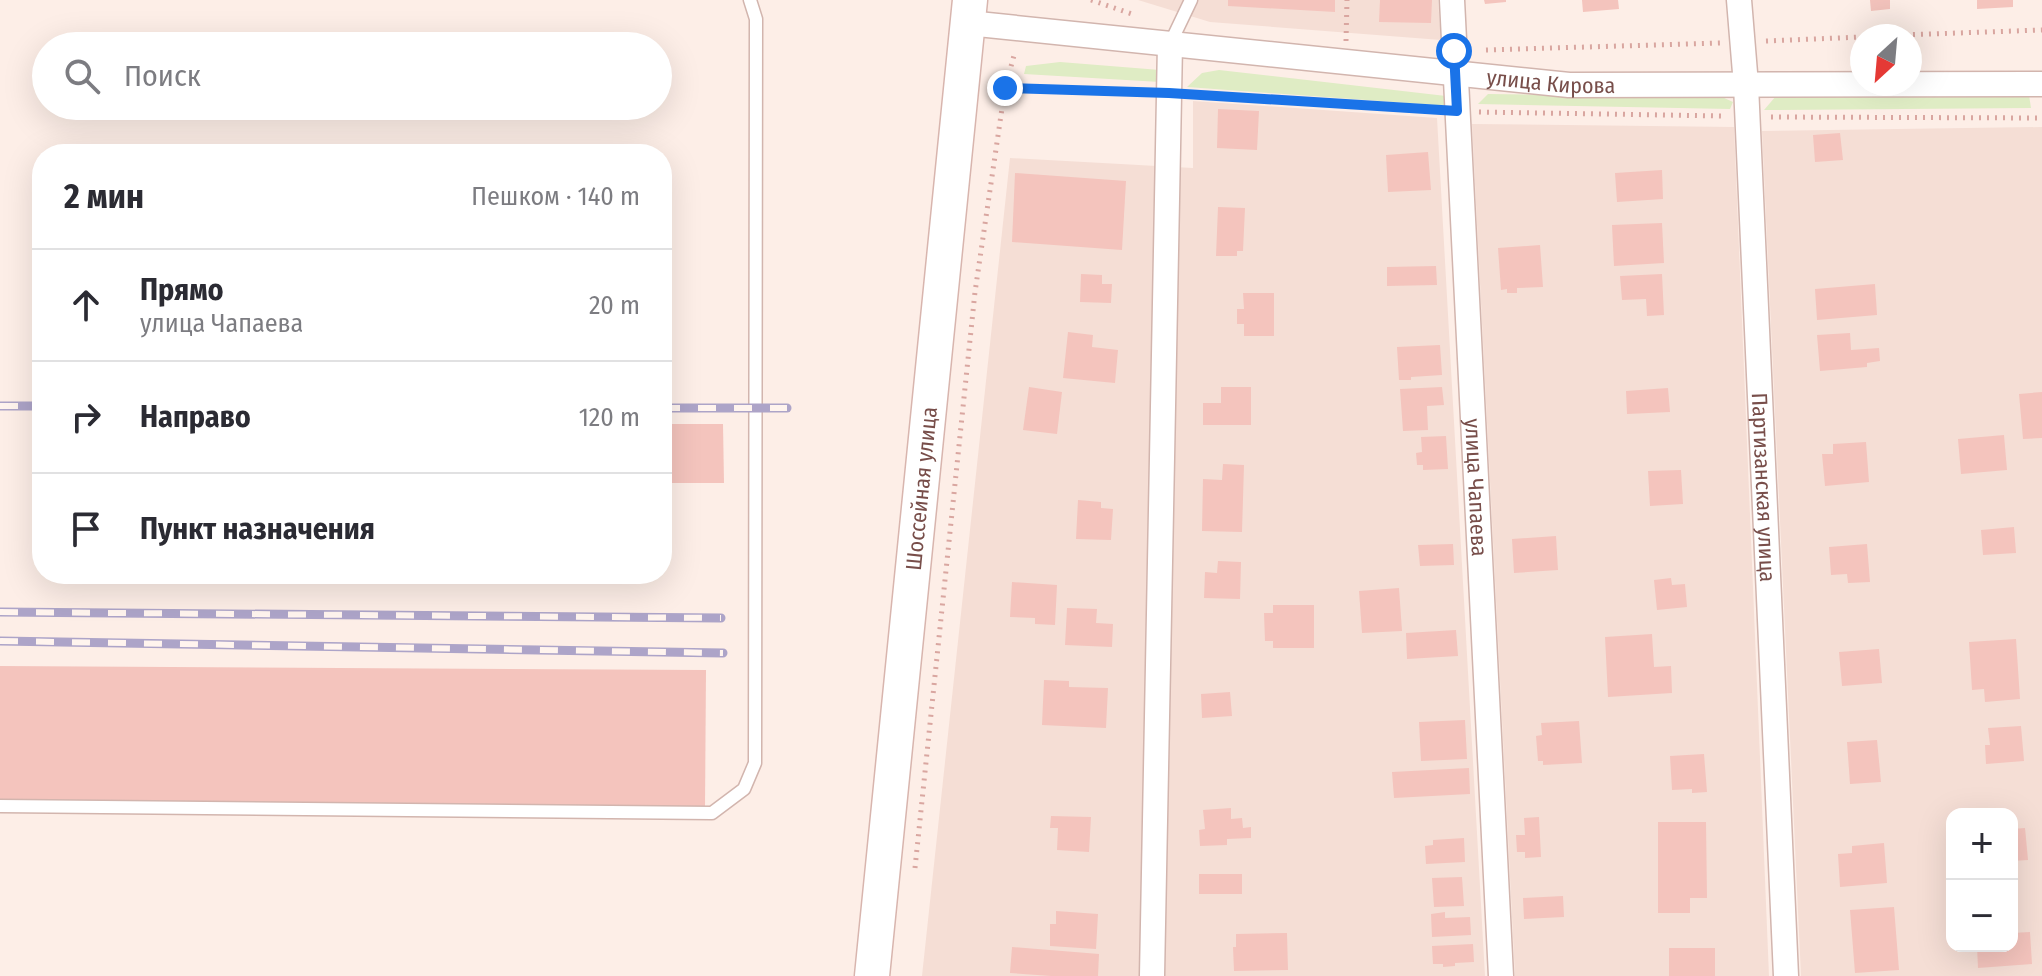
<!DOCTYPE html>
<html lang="ru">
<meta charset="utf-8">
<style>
body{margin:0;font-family:"Fira Sans Condensed",sans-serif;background:#f2f2f3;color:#2b2b33}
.controls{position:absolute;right:24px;bottom:24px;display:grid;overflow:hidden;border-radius:16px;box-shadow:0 8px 32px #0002}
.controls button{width:72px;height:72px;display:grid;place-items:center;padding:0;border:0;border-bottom:2px solid #e1e1e2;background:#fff;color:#2b2b33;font:40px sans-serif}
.compass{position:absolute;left:1850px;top:24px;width:72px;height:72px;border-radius:50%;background:#fff;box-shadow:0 8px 32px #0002;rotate:206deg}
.stop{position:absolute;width:24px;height:24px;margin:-18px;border:6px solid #1a73e8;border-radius:50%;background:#fff}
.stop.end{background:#1a73e8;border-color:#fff;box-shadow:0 2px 8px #0008}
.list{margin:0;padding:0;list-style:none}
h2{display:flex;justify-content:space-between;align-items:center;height:104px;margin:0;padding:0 32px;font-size:34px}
h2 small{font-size:26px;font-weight:400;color:#7c7c81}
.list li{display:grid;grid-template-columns:52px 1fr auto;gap:24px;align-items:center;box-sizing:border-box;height:112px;padding:0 32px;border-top:2px solid #e1e1e2}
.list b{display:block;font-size:30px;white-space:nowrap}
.list p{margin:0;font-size:26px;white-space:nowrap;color:#7c7c81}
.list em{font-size:26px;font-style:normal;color:#7c7c81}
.icon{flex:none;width:44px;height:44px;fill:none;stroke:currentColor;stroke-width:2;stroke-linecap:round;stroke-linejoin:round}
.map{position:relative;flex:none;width:2042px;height:976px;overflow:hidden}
.search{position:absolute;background:#fff;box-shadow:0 8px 32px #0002;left:32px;top:32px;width:640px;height:88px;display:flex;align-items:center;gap:20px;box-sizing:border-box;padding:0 28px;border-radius:44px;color:#7c7c81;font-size:30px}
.panel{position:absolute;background:#fff;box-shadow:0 8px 32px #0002;left:32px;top:144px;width:640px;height:440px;border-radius:32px}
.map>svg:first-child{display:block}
.residential{fill:#f5ded5;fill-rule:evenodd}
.green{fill:#dfecc4}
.building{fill:#f4c4bd}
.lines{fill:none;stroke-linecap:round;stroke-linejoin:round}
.lane-casing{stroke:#d2b5ae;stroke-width:15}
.street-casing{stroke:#d2b5ae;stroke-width:27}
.secondary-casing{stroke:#d8b5ae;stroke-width:37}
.path{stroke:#d9a6a0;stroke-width:5;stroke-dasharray:2 6;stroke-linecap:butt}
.lane{stroke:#fff;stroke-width:12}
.street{stroke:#fff;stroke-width:24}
.secondary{stroke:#fff;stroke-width:34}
.rail-casing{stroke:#ada4c8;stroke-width:9}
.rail{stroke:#fff4ee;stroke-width:6;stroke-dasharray:18;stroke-linecap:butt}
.route{stroke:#1a73e8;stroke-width:10}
.labels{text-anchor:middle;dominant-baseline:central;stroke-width:6;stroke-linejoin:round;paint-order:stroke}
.street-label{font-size:22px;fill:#784e4a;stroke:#fff4ee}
</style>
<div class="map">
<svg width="2042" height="976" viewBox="0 0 2042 976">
<rect width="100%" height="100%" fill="#fdeee7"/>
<g class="residential">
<polygon points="1138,0 1438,0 1441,40 1210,22"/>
<polygon points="1193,101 1437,118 1485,976 922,976 1010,158 1193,168"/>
<polygon points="1472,124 1734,127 1769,976 1515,976"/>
<path d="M 2042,127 L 2042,976 L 1801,976 L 1762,131 ZM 1952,814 L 2012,814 L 2012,946 L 1952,946 Z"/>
</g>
<g class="green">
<polygon points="1060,62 1160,70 1160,82 1024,74 1026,66"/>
<polygon points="1219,70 1446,96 1449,106 1187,87 1202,73"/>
<polygon points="1488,94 1722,97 1733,102 1730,109 1478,104"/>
<polygon points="2029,95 2031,108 1764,110 1776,96"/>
</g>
<g class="building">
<polygon points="1228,0 1335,0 1335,12 1228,6"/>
<polygon points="1380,0 1432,0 1431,23 1379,22"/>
<polygon points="1484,0 1506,0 1506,2 1485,4"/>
<polygon points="1582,0 1618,0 1619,9 1583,12"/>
<polygon points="1870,0 1890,0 1890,9 1871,11"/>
<polygon points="1977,0 2013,0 2013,7 1977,9"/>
<polygon points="1218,109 1259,111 1257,150 1217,148"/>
<polygon points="1840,133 1843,160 1815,162 1813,135"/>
<polygon points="1428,152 1431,190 1388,192 1386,155"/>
<polygon points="1662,170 1663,199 1617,202 1615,173"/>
<polygon points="1015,173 1126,181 1122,250 1012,242"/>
<polygon points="1218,207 1245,208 1243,251 1237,251 1237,256 1216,256"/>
<polygon points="1662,223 1664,263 1614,266 1612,225"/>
<polygon points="1540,245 1543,287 1517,288 1517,293 1507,293 1507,289 1501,290 1498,248"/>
<polygon points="1436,266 1437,285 1387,286 1387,267"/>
<polygon points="1081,274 1102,275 1102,284 1112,284 1111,303 1080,302"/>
<polygon points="1662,274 1664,315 1647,316 1646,299 1622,300 1620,276"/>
<polygon points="1875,284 1877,315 1817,320 1815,289"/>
<polygon points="1243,293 1274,293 1274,336 1244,336 1244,324 1237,324 1237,309 1244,309"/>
<polygon points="1068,332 1093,335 1092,347 1118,350 1115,383 1063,378"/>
<polygon points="1850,333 1851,350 1879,348 1880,361 1867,363 1867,367 1820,371 1817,335"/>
<polygon points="1440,345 1442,375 1411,377 1411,380 1399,380 1397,347"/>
<polygon points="1029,387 1062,392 1057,434 1023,430"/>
<polygon points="1221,387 1251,387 1251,425 1203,425 1203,403 1221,403"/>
<polygon points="1442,387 1444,405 1427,406 1428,430 1403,431 1400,389"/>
<polygon points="1668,388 1670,412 1627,414 1626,391"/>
<polygon points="2042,392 2042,438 2023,439 2019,394"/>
<polygon points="662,424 723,424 724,483 662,483"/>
<polygon points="2004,435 2007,470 1961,474 1958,439"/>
<polygon points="1446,436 1448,469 1423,470 1423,465 1417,465 1416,453 1422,452 1421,437"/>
<polygon points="1866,442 1869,482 1825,486 1822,454 1833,454 1833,444"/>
<polygon points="1223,464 1244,465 1242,532 1202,531 1203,479 1222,480"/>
<polygon points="1681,470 1683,504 1650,506 1648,471"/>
<polygon points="1078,500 1101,502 1101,508 1113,509 1111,540 1076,539"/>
<polygon points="2014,527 2016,553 1983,555 1981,530"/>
<polygon points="1556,536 1558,570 1514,573 1512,539"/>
<polygon points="1453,544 1454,565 1420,566 1418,545"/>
<polygon points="1867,544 1870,582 1848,583 1847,574 1831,575 1829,547"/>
<polygon points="1218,561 1241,562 1240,599 1204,598 1205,572 1217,573"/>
<polygon points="1671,578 1672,585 1685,584 1687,607 1657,610 1654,580"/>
<polygon points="1012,582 1057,585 1055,625 1035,624 1035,618 1010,617"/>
<polygon points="1399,588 1402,631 1362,633 1359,591"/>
<polygon points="1273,605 1314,605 1314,648 1273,648 1273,641 1265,641 1264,613 1273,613"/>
<polygon points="1067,608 1097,609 1096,623 1113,624 1112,647 1065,645"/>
<polygon points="1456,630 1458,656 1407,659 1406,633"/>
<polygon points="1652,634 1654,667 1671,666 1672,693 1608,697 1605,637"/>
<polygon points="2016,639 2020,699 1985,702 1984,689 1972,690 1969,642"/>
<polygon points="1879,649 1882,683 1842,686 1839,652"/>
<polygon points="0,666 706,670 705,809 0,805"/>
<polygon points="1044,680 1069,681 1069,687 1108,688 1106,728 1042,725"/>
<polygon points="1230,692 1232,716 1202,718 1201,694"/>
<polygon points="1465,720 1467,759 1421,761 1419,722"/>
<polygon points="1579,721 1582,763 1543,765 1543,761 1538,761 1536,736 1542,735 1541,723"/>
<polygon points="2021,726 2024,761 1986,764 1985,745 1990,745 1988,728"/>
<polygon points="1877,740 1881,782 1850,784 1847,742"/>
<polygon points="1704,754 1707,792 1692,793 1692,789 1672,790 1670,756"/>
<polygon points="1469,768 1470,794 1394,798 1392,772"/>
<polygon points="1231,808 1231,819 1242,818 1243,828 1251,827 1251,838 1227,839 1227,845 1200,846 1199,830 1205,829 1203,810"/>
<polygon points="1051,816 1091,817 1089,852 1057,850 1058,828 1050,828"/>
<polygon points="1539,817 1541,857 1525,858 1525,852 1517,852 1516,835 1525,835 1524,818"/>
<polygon points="1658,822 1706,822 1707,898 1690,898 1690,913 1658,913"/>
<polygon points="2025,828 2028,860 2012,861 2012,829"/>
<polygon points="1464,838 1465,862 1426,864 1425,846 1433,845 1433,840"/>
<polygon points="1884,843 1887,883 1840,887 1838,854 1852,853 1852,846"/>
<rect x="1199" y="874" width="43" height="20"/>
<polygon points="1462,877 1464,906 1434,907 1432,878"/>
<polygon points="1563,896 1564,917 1524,919 1523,898"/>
<polygon points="1894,907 1899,970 1855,973 1850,910"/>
<polygon points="1056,911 1098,914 1096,949 1050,946 1050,924 1056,924"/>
<polygon points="1445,912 1445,918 1470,917 1471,935 1432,937 1431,914"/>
<polygon points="2030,932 2032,964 1978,968 1977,946 2012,946 2012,933"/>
<polygon points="1287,933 1288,970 1234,971 1233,947 1236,947 1236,934"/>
<polygon points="1473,944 1474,962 1455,963 1455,966 1443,967 1443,964 1433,964 1432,946"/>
<polygon points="1012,947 1099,954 1098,976 1051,976 1010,973"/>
<rect x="1669" y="948" width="46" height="28"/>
</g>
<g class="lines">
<g class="lane-casing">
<g id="lane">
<polyline points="1170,44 1191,0"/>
<polyline points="0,806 712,813 744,789 755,763 756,19 750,0"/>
</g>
</g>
<g class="street-casing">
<g id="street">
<path id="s1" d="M 1452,0 L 1501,976"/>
<path id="s2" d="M 1739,0 L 1746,85 L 1786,976"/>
<path id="s3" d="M 968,23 L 1569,85 L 2042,84"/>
<polyline points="1152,976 1170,44"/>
</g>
</g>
<g class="secondary-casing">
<g id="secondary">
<path id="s4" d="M 872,976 L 970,0"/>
</g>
</g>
<g class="path">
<polyline points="1091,0 1132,14"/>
<polyline points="1873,36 2042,30"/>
<polyline points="1346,41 1347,0"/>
<polyline points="1766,41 1862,37"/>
<polyline points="1486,50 1720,43"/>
<polyline points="1005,88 1146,92"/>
<polyline points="1192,94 1437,110"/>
<polyline points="1479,112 1725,116"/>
<polyline points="1771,117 2042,118"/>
<polyline points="915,868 975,292 1005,88 1015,52"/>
</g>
<use href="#lane" class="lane"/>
<use href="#street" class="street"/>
<use href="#secondary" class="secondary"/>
<g class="rail-casing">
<g id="rail">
<polyline points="0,406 42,406"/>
<polyline points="662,408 787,408"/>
<polyline points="0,612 721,618"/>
<polyline points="0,641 723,653"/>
</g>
</g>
<use href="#rail" class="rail"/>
</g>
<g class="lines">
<polyline class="route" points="1005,88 1169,93 1457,111 1454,51"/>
</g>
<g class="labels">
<g class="street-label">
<text stroke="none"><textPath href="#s3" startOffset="586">улица Кирова</textPath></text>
<text stroke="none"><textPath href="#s4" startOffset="490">Шоссейная улица</textPath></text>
<text stroke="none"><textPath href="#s1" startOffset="488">улица Чапаева</textPath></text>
<text stroke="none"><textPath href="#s2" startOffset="488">Партизанская улица</textPath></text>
</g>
</g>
</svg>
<div class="controls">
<button>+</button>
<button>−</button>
</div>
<svg class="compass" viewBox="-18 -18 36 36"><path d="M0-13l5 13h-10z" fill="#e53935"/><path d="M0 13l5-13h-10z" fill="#7c7c81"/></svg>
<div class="stop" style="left:1454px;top:51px"></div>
<div class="stop end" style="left:1005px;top:88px"></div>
<div class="search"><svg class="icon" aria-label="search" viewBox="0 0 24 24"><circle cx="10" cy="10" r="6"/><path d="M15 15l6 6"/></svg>Поиск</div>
<section class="panel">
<h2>2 мин<small>Пешком · 140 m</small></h2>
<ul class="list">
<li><svg class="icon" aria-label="ahead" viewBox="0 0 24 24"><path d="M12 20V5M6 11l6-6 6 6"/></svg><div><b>Прямо</b><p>улица Чапаева</p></div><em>20 m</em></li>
<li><svg class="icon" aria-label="right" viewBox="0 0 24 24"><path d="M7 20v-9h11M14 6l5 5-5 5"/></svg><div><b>Направо</b></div><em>120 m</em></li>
<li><svg class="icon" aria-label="arrive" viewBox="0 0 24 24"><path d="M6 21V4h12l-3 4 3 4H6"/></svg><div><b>Пункт назначения</b></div></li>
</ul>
</section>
</div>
